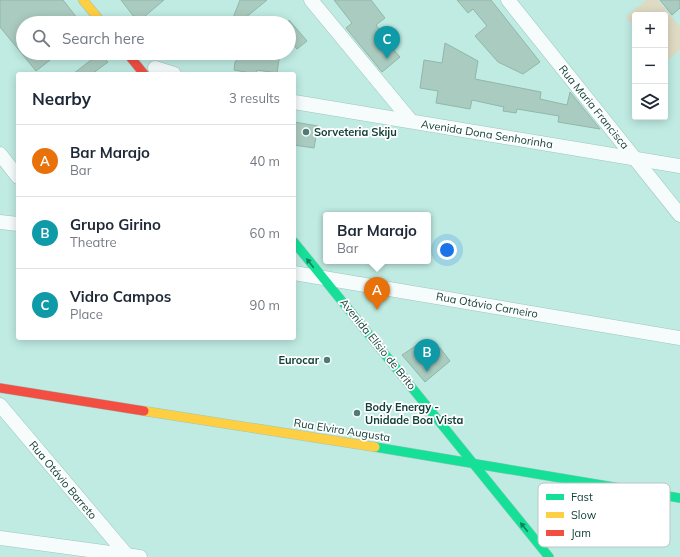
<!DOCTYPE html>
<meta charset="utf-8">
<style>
body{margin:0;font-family:Mulish,sans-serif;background:#f2f2f3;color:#1f2937}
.controls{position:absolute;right:12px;top:12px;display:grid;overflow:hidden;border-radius:4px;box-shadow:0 2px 10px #0003}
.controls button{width:36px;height:36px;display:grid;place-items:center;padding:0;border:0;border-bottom:1px solid #e0e1e3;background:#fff;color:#1f2937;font:20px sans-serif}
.you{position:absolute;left:447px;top:250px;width:14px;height:14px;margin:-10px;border:3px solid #fff;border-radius:50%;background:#1a73e8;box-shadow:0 0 0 6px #1a73e833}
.badge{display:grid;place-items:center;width:26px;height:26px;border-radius:50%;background:#1a73e8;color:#fff;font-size:13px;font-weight:700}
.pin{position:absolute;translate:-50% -33px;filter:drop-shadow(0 1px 2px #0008)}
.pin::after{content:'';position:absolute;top:21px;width:14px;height:12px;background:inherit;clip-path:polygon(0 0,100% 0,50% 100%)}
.popup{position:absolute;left:323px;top:212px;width:108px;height:52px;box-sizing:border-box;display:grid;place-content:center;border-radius:4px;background:#fff;filter:drop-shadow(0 1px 3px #0005);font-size:13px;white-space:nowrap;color:#747a83}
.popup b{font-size:15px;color:#1f2937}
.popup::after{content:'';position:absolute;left:50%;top:100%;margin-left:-8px;border:8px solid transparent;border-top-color:#fff}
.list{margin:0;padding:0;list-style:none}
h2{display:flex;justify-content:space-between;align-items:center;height:52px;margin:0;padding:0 16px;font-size:17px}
h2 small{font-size:13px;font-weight:400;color:#747a83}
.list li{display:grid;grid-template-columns:26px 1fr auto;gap:12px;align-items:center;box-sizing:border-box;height:72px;padding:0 16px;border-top:1px solid #e0e1e3}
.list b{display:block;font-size:15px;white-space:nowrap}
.list p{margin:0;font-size:13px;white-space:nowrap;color:#747a83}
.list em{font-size:13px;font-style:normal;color:#747a83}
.icon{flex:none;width:22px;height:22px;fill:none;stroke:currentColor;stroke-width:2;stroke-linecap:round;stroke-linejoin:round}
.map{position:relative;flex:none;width:680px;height:557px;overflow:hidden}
.search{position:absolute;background:#fff;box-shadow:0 2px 10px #0003;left:16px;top:16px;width:280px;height:44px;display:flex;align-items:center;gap:10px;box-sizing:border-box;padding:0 14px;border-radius:22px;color:#747a83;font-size:15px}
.panel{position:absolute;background:#fff;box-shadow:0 2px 10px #0003;left:16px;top:72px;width:280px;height:268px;border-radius:4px}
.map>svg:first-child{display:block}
.green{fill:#dfdac3}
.building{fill:#aacbbf;stroke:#93b6aa}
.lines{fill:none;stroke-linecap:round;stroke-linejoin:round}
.street-casing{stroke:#9ec6be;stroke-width:15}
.fast-casing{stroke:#9ec6be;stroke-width:10}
.slow-casing{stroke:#9ec6be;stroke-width:10}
.jam-casing{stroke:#9ec6be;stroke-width:10}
.street{stroke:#f5fcfb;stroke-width:14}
.fast{stroke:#16e098;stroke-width:9}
.slow{stroke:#ffcf43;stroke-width:9}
.jam{stroke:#f24e42;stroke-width:9}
.oneway{fill:#14815f}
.poi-dot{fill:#4f7c74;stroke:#fff;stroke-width:1.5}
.labels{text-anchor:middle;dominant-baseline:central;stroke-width:3.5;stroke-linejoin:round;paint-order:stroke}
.street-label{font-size:11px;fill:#134139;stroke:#fff}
.poi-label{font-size:11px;font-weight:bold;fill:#134139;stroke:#fff;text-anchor:start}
.key{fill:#fff;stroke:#b8c6c4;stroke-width:1}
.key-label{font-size:11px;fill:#134139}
</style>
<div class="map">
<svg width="680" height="557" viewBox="0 0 680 557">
<rect width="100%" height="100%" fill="#bfebe2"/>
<polygon class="green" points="646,0 658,0 680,27 680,50 665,62 665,15 635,15 635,27 626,17"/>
<g class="building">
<polygon points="0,0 63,0 81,23 23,23 23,53 59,53 36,71 0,27"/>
<polygon points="121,0 164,0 138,22"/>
<polygon points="240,0 267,0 239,23 231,23"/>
<polygon points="334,0 371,0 385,18 376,25 382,33 380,35 400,57 382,72 346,28 352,23"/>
<polygon points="457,0 491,0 540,62 523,74 498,62 475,36 487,26 473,9 468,13"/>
<polygon points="660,0 680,0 680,8 672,15"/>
<polygon points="289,20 307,41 297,49 289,40"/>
<polygon points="445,43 478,61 475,79 541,92 540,99 567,105 570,92 600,129 558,122 559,116 517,109 516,113 503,111 504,107 472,100 470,109 436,103 438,91 420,88 424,60 442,63"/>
<polygon points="100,53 108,62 92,74 73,74"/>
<polygon points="245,53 280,53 277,73 257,70 256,74 234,70 235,62"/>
<polygon points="294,122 318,126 314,148 294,145"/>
<polygon points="420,343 429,355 440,348 450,361 425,382 402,355"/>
</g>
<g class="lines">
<g class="street-casing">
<g id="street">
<polyline points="311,0 411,121"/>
<polyline points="508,0 680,215"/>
<polyline points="155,68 174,74"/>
<polyline points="294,102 680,166"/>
<polyline points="0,154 18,177"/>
<polyline points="0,222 18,224"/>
<polyline points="294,273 680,338"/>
<polyline points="0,405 126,554"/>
<polyline points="0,538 140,557"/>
</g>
</g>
<g class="fast-casing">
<g id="fast">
<polyline points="294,242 549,557"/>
<polyline points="375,447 680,498"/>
</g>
</g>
<g class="slow-casing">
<g id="slow">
<polyline points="83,0 102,23"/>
<polyline points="144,411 375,447"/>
</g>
</g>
<g class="jam-casing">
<g id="jam">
<polyline points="127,53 144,74"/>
<polyline points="0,388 144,411"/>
</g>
</g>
<use href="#street" class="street"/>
<use href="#fast" class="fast"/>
<use href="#slow" class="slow"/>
<use href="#jam" class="jam"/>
</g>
<defs><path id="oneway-solid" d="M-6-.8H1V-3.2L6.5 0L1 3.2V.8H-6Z"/></defs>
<g class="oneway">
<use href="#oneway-solid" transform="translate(310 263) rotate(-128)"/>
<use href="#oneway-solid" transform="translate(524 527) rotate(-129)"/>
</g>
<g class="poi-dot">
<circle cx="306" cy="132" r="4"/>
<circle cx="327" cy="360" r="4"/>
<circle cx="357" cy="413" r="4"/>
</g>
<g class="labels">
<g class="street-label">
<text transform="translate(594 107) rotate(51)">Rua Maria Francisca</text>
<text transform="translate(487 134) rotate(9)">Avenida Dona Senhorinha</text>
<text transform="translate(487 305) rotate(10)">Rua Otávio Carneiro</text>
<text transform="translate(378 344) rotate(51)">Avenida Elísio de Brito</text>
<text transform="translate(342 430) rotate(9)">Rua Elvira Augusta</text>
<text transform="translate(63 480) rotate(50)">Rua Otávio Barreto</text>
</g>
<g class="poi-label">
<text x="314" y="132">Sorveteria Skiju</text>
<text x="319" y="360" text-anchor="end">Eurocar</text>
<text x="365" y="407">Body Energy -<tspan x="365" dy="13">Unidade Boa Vista</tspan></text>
</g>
</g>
<rect x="538" y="483" width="132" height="64" rx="6" class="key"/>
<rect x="546" y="494" width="18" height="6" fill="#16e098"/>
<rect x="546" y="512" width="18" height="6" fill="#ffcf43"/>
<rect x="546" y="530" width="18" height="6" fill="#f24e42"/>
<g class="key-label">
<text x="571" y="501">Fast</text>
<text x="571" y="519">Slow</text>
<text x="571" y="537">Jam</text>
</g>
</svg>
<div class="controls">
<button>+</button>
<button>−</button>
<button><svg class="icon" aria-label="layers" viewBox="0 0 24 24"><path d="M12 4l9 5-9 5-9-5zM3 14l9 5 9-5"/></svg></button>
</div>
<div class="you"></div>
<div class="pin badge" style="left:377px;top:310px;background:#e8710a">A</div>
<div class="popup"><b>Bar Marajo</b>Bar</div>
<div class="pin badge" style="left:427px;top:372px;background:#0f9aa8">B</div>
<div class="pin badge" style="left:387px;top:59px;background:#0f9aa8">C</div>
<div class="search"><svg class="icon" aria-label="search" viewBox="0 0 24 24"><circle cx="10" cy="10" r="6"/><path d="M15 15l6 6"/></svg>Search here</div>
<section class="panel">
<h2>Nearby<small>3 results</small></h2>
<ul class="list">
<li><span class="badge" style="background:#e8710a">A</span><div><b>Bar Marajo</b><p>Bar</p></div><em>40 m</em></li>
<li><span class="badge" style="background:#0f9aa8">B</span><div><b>Grupo Girino</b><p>Theatre</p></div><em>60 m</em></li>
<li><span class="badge" style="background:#0f9aa8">C</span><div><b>Vidro Campos</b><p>Place</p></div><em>90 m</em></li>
</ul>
</section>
</div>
